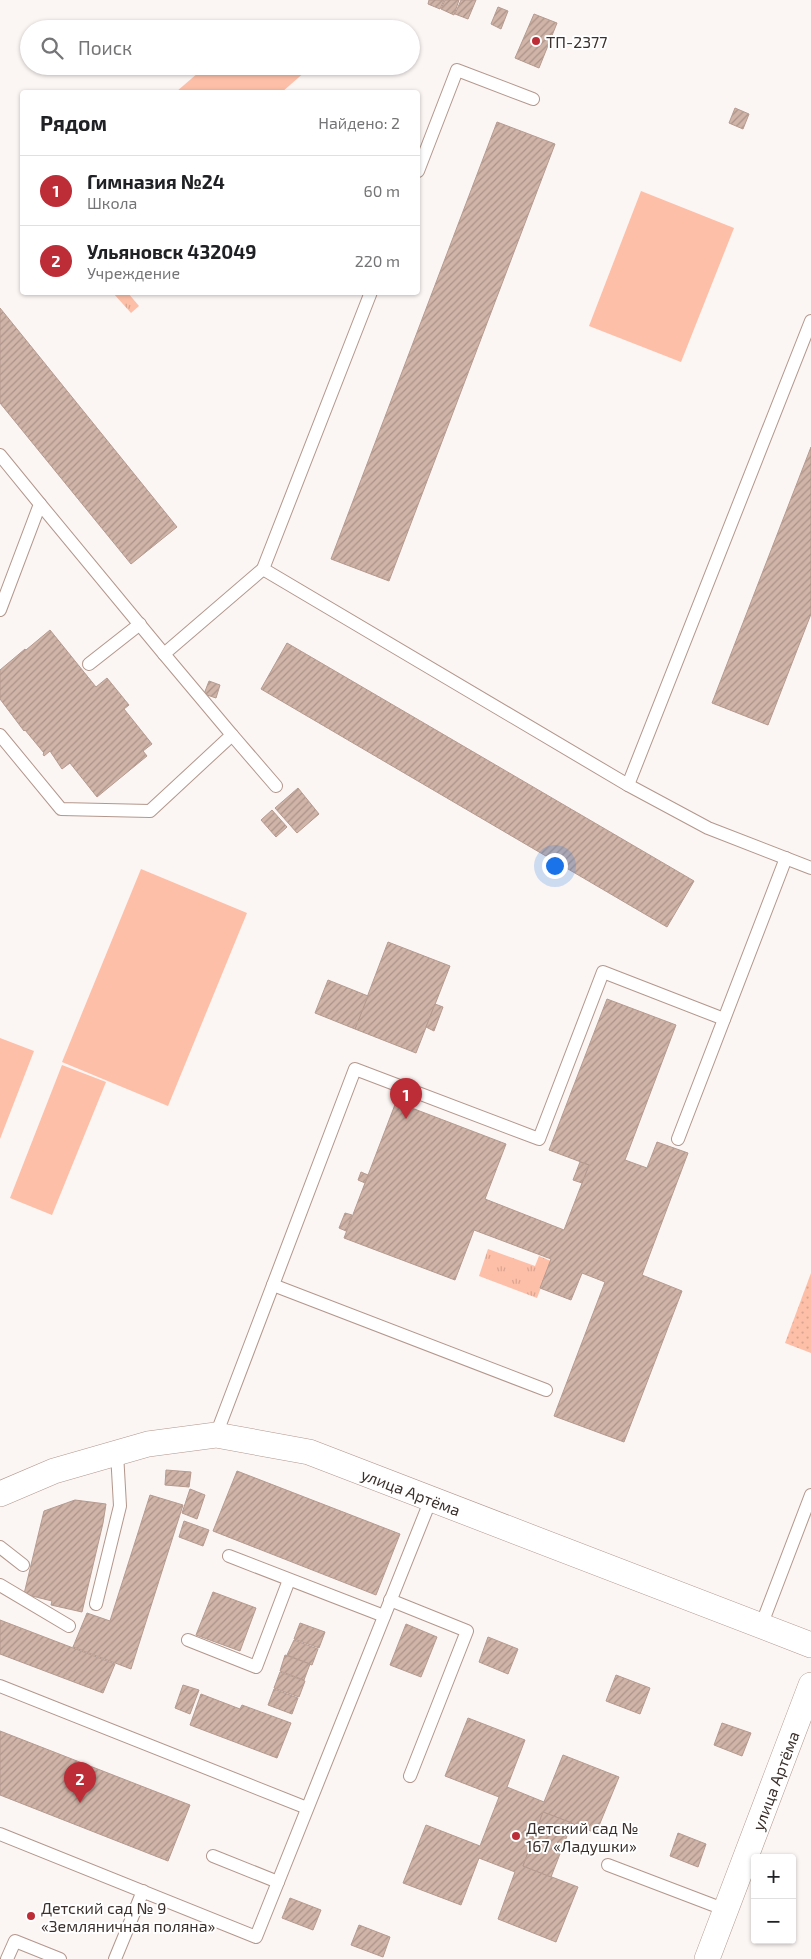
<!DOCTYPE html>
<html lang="ru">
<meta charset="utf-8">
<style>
body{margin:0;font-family:"Exo 2",sans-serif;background:#f2f2f2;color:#202124}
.controls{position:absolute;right:15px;bottom:15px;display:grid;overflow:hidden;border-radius:5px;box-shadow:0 1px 4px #0004}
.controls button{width:45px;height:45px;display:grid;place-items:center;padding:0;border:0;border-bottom:1px solid #e0e0e0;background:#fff;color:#202124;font:25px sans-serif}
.you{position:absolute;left:554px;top:865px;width:18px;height:18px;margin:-12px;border:4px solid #fff;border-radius:50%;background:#1a73e8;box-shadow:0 0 0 8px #1a73e833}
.badge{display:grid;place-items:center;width:32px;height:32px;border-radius:50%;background:#bd2d37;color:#fff;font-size:16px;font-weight:700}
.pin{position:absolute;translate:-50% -41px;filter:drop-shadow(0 1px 2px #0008)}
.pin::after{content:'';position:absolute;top:26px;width:18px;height:15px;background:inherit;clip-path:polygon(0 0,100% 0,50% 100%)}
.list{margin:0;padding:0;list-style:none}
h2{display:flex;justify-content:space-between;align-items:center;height:65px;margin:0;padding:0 20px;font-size:21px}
h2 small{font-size:16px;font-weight:400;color:#757577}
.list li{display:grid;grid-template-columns:32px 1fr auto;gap:15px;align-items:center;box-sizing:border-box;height:70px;padding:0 20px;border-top:1px solid #e0e0e0}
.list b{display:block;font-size:19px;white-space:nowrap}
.list p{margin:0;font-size:16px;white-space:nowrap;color:#757577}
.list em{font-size:16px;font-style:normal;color:#757577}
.icon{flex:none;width:28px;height:28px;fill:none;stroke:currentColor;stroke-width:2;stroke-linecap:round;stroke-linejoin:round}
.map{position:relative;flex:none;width:811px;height:1959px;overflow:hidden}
.search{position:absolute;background:#fff;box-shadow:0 1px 4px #0004;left:20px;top:20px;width:400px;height:55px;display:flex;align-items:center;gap:12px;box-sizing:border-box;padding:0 18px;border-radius:28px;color:#757577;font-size:19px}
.panel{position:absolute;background:#fff;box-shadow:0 1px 4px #0004;left:20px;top:90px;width:400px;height:205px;border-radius:5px}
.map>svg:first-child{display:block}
.grass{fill:url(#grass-tufts)}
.park{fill:url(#park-dots)}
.garden{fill:#fdbfa7}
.building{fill:url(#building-hatch);stroke:#b69a8f}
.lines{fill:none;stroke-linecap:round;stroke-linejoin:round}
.lane-casing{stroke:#b3978c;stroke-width:14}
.street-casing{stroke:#b3978c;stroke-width:26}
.lane{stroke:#fff;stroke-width:12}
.street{stroke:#fff;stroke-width:25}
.poi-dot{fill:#bd2d37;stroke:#fff;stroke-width:2}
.labels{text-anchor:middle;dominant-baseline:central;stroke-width:4;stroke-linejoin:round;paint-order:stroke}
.poi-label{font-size:16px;fill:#3c312c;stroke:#fff;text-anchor:start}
.street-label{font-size:16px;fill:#3c312c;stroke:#fff}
</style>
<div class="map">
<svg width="811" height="1959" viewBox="0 0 811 1959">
<defs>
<pattern id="grass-tufts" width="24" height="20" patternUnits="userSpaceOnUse" patternTransform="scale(1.25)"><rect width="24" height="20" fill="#fdbfa7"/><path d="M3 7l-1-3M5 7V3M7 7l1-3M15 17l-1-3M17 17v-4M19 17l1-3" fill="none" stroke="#daa590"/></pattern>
<pattern id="park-dots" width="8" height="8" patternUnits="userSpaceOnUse" patternTransform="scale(1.25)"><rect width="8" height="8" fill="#fdbfa7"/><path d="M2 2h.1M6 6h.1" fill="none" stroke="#daa590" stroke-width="1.8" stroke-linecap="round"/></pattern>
<pattern id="building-hatch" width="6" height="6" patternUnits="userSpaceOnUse" patternTransform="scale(1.25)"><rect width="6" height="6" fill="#d0b4a8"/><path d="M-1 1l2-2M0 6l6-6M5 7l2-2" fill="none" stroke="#aa9389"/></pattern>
</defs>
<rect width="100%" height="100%" fill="#fbf5f3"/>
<g class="grass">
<polygon points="113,293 128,293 139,306 131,313"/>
<polygon points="488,1249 535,1266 539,1256 551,1261 537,1298 479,1276"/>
</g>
<polygon class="park" points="811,1273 811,1353 785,1343"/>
<g class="garden">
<polygon points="206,66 301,66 306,71 282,92 176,92"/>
<polygon points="641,191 734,228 681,362 589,326"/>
<polygon points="141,869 247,913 168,1106 62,1062"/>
<polygon points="0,1038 34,1051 0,1139"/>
<polygon points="62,1065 106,1082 52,1215 10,1198"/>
</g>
<g class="building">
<polygon points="429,0 444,0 440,9 428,4"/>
<polygon points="445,0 459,0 454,15 441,9"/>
<polygon points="461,0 476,0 468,19 455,14"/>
<polygon points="498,7 508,11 501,29 491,24"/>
<polygon points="534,14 557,23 539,68 515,58"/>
<polygon points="735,108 749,114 743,129 729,123"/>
<polygon points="497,122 555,144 389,581 331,559"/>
<polygon points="0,308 177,527 131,564 0,403"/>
<polygon points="811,447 811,614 768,725 712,703"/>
<polygon points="50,630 96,687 107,678 129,705 124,709 152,744 143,751 147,756 97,797 70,763 62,769 50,751 44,756 43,754 44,753 25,730 24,731 0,699 0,670 25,649 26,650"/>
<polygon points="287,643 694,881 667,927 261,689"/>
<polygon points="209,681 220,685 216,698 204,694"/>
<polygon points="298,788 319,814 297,833 275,808"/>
<polygon points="272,810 287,827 276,837 261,820"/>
<polygon points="388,942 450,966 416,1053 355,1029"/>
<polygon points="328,980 368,996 355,1029 315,1013"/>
<polygon points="607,999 676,1025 625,1160 647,1168 657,1142 688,1153 642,1275 682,1291 624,1442 554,1416 605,1282 582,1273 571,1300 540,1288 551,1259 474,1230 455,1280 344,1238 396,1102 506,1144 485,1199 564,1230 589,1165 549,1150"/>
<polygon points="435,1004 443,1007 434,1031 426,1027"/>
<polygon points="580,1162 589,1165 582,1183 573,1180"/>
<polygon points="361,1172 368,1175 365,1183 358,1180"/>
<polygon points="345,1213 352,1215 346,1231 339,1228"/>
<polygon points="166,1470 191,1472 189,1487 165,1485"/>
<polygon points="237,1471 400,1534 376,1595 213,1531"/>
<polygon points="190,1489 205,1495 197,1519 182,1513"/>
<polygon points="150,1495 183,1505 131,1669 73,1647 87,1613 110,1621"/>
<polygon points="75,1500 106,1504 103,1523 82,1612 51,1605 52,1601 24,1594 44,1511"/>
<polygon points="184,1521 209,1530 203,1546 179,1537"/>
<polygon points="213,1592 256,1608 240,1651 196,1635"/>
<polygon points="0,1620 115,1664 103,1693 0,1654"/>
<polygon points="300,1623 325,1632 319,1648 294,1639"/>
<polygon points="406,1624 437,1637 421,1677 390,1665"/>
<polygon points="488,1637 518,1649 508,1674 479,1662"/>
<polygon points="294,1640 318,1649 312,1665 287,1655"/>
<polygon points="285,1655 310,1664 304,1680 280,1671"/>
<polygon points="280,1672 305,1681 299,1697 274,1688"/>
<polygon points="616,1675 650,1688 640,1714 606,1701"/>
<polygon points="183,1685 199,1690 190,1714 175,1708"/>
<polygon points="274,1689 298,1698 292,1714 268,1705"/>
<polygon points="201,1694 240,1709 242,1705 291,1723 277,1758 190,1725"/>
<polygon points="468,1718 525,1740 507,1787 544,1802 563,1755 619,1777 596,1833 543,1812 523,1866 578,1887 556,1942 498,1919 515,1872 479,1858 461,1905 403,1883 426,1825 480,1846 499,1797 445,1776"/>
<polygon points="722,1723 751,1733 742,1756 714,1745"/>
<polygon points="0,1731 190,1805 168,1861 0,1795"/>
<polygon points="543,1812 572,1823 551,1877 523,1866"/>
<polygon points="678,1833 706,1844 698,1867 670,1856"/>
<polygon points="290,1898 321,1910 313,1930 282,1918"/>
<polygon points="359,1925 390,1937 383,1957 351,1945"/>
</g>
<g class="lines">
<g class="lane-casing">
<g id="lane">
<polyline points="418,171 457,70 533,99"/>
<polyline points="371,292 263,569 628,785 708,828 811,868"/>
<polyline points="0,455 40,504 0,610"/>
<polyline points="40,504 164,654"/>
<polyline points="89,664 140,624"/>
<polyline points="0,735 61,809 150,811 232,735 164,654 263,569"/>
<polyline points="232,735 276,786"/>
<polyline points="628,785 811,321"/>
<polyline points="678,1139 786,858"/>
<polyline points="273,1285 546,1390"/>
<polyline points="216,1435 355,1069 539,1139 603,972 724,1019"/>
<polyline points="0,1547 23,1565"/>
<polyline points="229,1556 384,1616"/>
<polyline points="0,1585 69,1626"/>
<polyline points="390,1600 467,1631 410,1776"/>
<polyline points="96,1604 120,1506 117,1453"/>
<polyline points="761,1626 811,1495"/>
<polyline points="188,1640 256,1667 289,1580"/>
<polyline points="0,1686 307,1808"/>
<polyline points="0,1834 256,1937 431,1499"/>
<polyline points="213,1856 278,1882"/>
<polyline points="608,1865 726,1910"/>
<polyline points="7,1959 15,1941 60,1959"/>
<polyline points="115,1959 143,1891"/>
</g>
</g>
<g class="street-casing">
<g id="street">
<path id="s1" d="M 0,1494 L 54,1471 L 148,1444 L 216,1435 L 309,1452 L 811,1645"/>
<path id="s2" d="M 707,1959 L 811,1685"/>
</g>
</g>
<use href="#lane" class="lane"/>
<use href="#street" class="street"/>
</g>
<g class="poi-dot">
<circle cx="536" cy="41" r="5"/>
<circle cx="516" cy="1836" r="5"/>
<circle cx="31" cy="1916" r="5"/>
</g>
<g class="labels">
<g class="poi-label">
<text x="546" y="41">ТП-2377</text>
<text x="526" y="1827">Детский сад №<tspan x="526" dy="18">167 «Ладушки»</tspan></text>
<text x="41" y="1907">Детский сад № 9<tspan x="41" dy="18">«Земляничная поляна»</tspan></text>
</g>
<g class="street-label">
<text stroke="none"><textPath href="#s1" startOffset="429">улица Артёма</textPath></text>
<text stroke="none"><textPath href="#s2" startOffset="191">улица Артёма</textPath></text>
</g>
</g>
</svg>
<div class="controls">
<button>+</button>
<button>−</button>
</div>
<div class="you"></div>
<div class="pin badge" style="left:406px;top:1119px">1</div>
<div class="pin badge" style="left:80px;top:1803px">2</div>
<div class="search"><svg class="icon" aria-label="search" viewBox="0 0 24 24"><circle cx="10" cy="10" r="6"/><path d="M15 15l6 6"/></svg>Поиск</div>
<section class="panel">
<h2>Рядом<small>Найдено: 2</small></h2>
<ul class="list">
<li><span class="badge">1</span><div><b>Гимназия №24</b><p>Школа</p></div><em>60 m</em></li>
<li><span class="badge">2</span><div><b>Ульяновск 432049</b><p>Учреждение</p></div><em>220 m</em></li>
</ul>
</section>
</div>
